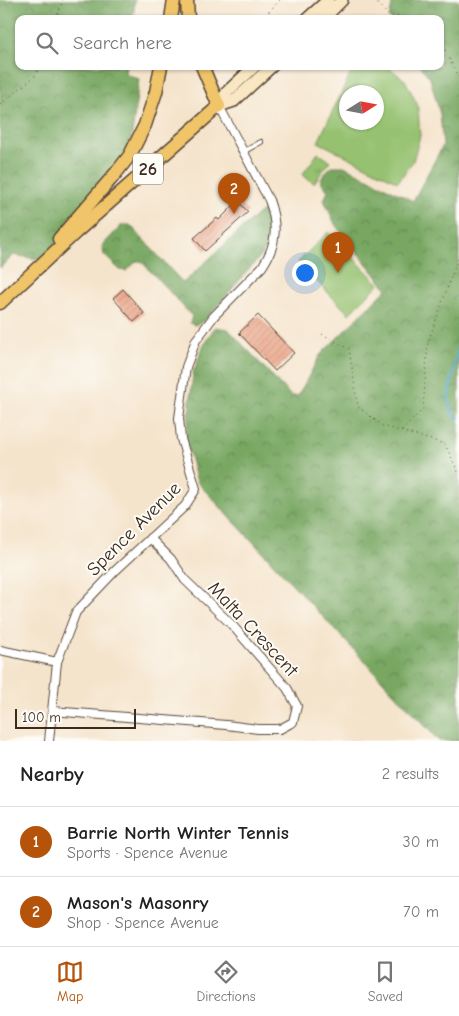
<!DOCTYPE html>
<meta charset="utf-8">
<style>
body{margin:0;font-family:"Comic Neue",sans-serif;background:#f2f2f2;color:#222}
.compass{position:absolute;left:339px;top:85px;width:45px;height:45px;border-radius:50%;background:#fff;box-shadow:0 1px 4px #0004;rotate:79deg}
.scale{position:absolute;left:15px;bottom:12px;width:121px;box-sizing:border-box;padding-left:5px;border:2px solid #3b2a1e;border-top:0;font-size:14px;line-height:18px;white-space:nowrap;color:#3b2a1e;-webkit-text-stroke:4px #fdfcf7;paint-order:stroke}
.you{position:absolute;left:304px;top:272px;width:18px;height:18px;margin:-12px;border:4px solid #fff;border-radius:50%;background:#1a73e8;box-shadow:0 0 0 8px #1a73e833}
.badge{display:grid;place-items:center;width:32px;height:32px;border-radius:50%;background:#b45309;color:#fff;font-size:16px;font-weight:700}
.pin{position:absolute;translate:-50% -41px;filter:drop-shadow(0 1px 2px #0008)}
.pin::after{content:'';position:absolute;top:26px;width:18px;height:15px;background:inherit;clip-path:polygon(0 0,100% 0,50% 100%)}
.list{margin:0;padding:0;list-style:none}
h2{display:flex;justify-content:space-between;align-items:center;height:65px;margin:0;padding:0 20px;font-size:21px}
h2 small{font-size:16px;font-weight:400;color:#767676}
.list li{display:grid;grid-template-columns:32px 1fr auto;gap:15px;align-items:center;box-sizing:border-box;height:70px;padding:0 20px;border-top:1px solid #e0e0e0}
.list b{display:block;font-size:19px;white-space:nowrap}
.list p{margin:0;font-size:16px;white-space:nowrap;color:#767676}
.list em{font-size:16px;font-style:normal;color:#767676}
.icon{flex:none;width:28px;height:28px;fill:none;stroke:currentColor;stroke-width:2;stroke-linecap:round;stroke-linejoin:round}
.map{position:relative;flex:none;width:459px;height:741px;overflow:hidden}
.search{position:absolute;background:#fff;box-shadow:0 1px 4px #0004;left:15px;right:15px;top:15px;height:55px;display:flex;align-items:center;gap:12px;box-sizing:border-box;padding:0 18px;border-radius:10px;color:#767676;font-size:19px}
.sheet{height:205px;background:#fff}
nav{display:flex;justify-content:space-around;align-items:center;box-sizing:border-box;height:70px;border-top:1px solid #e0e0e0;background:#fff;font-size:14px;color:#767676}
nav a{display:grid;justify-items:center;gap:2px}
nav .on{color:#b45309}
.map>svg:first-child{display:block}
.grass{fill:#95c16f;stroke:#687646;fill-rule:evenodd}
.forest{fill:url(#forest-crowns);stroke:#5a6840}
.park{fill:url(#park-tufts);stroke:#687646}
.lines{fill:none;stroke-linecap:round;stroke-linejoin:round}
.stream{stroke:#50a4cb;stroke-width:2.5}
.building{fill:url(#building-hatch)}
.service-casing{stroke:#574638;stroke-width:6}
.minor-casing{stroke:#574638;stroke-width:10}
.secondary-casing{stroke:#574638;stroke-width:14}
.primary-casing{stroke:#574638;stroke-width:15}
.path{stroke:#574638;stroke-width:1;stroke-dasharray:1 4;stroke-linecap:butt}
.service{stroke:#fff;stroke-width:4}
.minor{stroke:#fff;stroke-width:8}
.secondary{stroke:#f9e7c3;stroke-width:11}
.primary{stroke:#f0c469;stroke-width:12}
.labels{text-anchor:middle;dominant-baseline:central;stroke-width:4;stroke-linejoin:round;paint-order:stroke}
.shield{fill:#fdfcf7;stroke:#75695f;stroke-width:1}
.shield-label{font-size:18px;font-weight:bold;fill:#3b2a1e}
.street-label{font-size:19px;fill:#3b2a1e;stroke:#fdfcf7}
</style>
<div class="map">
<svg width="459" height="741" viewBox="0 0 459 741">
<defs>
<pattern id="forest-crowns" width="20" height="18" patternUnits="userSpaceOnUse" patternTransform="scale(1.25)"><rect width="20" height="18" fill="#78a762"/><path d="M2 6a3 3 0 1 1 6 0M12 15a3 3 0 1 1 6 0" fill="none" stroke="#648850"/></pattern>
<pattern id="park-tufts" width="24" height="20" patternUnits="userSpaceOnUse" patternTransform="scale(1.25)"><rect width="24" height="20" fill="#95c16f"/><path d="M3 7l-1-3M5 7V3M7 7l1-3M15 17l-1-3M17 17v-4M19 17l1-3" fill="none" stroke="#7b9d5b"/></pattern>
<pattern id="building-hatch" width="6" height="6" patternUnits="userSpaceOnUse" patternTransform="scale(1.25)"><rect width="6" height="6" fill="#eb9c7c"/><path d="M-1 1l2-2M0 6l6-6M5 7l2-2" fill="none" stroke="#c07f65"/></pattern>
</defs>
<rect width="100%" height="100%" fill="#fdfcf7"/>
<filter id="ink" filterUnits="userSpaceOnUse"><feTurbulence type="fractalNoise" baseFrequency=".02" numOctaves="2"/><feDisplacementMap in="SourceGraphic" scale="10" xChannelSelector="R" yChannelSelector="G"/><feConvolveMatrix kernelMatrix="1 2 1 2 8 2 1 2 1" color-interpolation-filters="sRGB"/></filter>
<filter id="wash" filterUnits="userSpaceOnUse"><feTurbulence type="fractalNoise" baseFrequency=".0096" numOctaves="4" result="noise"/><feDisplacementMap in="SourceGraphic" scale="20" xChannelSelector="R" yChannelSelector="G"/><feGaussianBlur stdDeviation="1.12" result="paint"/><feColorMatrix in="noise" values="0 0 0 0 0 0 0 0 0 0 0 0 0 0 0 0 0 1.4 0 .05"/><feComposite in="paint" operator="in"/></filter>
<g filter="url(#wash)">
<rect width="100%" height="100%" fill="#f5e4cc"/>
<g class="grass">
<path d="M 354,66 L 387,66 L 405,80 L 418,106 L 420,136 L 413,161 L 398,182 L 318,142 ZM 346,92 L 376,92 L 376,122 L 346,122 Z"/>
<polygon points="328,232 379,284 349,314 298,262"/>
</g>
<g class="forest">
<polygon points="0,0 135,0 133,19 19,19 19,66 126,66 125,73 139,79 128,166 107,193 43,260 14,255 0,268"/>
<polygon points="393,0 459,0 459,741 439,741 197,482 186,441 193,373 204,344 215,327 228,329 291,396 298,396 320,355 387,289 336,226 324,200 328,191 320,180 331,166 344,166 413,201 443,145 440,114 430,78 420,66 440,66 440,19 389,19"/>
<path d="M 267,211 C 269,223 271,237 266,248 C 265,251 261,255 259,258 L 204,321 L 195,325 L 190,323 L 192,316 L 141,261 L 137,261 L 126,271 L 120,270 L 104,255 L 102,246 L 122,225 L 130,225 L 183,283 L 260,212 Z"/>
</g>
<polygon class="park" points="318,153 330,161 314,183 302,175"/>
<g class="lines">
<polyline class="stream" points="459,330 458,349 448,398 452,413 459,420"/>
</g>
<g id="blocks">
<g class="building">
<polygon points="238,201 248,212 205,251 194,238 217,218 219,220"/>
<polygon points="123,289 144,313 134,322 113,298"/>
<polygon points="258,315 294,353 275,371 239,333"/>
</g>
</g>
</g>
<g filter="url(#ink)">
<use href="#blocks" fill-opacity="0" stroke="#574638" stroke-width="1"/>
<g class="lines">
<g class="service-casing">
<polyline id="service" points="243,152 261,142"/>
</g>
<g class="minor-casing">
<g id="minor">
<polyline points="0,650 57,662"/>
<polyline points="52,711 226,725 258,729 280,729 293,722 297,706 287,688 232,625 185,580 171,559 150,538"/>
<path d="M 49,741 L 57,662 L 76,612 L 115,571 L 185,506 L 196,489 L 181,439 L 179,418 L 186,367 L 196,340 L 214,316 L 262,267 C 277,245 278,225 269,200 L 219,106"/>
</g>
</g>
<g class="secondary-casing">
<g id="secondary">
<polyline points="307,19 328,0"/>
<polyline points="323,19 342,0"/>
<polyline points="219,106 234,101 272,66"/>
<polyline points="219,106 227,92 255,66"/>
</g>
</g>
<g class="primary-casing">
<g id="primary">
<polyline points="187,0 188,19"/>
<polyline points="171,19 174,0"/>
<polyline points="59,239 116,173 130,155 145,125 156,92 161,66"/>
<polyline points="0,303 76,232 219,106 202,66"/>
</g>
</g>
<g class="path">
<polyline points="374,0 389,16 427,19"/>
<polyline points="56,19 63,0"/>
<polyline points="262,19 280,0"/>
<polyline points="440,41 459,77"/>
<polyline points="0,105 36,75 39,66"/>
<polyline points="322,334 349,349 358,407 383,426 445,444 459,474"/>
<polyline points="402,431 423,409 428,342 459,255"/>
</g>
<use href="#service" class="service"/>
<use href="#minor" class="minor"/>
<use href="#secondary" class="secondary"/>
<use href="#primary" class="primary"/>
</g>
</g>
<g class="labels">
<rect class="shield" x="133" y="153.5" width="30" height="31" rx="4"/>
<g class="shield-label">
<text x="148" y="169">26</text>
</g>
<g class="street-label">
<text transform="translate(134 529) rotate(-45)">Spence Avenue</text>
<text transform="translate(253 629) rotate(47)">Malta Crescent</text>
</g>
</g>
</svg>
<svg class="compass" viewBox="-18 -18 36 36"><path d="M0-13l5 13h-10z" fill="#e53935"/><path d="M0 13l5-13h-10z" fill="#767676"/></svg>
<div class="scale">100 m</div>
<div class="you"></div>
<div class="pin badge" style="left:338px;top:273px">1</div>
<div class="pin badge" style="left:234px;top:214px">2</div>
<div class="search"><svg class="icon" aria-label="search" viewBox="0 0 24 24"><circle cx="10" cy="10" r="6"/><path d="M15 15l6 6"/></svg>Search here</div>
</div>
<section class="sheet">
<h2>Nearby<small>2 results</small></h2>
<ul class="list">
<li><span class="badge">1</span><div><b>Barrie North Winter Tennis</b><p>Sports · Spence Avenue</p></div><em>30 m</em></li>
<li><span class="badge">2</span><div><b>Mason's Masonry</b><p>Shop · Spence Avenue</p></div><em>70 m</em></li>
</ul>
</section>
<nav>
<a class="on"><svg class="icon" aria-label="map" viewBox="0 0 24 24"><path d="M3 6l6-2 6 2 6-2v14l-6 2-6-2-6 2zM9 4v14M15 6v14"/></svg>Map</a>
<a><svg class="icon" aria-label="directions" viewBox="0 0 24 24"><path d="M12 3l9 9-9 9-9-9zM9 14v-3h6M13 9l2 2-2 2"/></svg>Directions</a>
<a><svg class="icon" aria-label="saved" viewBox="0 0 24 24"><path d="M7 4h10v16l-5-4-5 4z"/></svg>Saved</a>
</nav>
